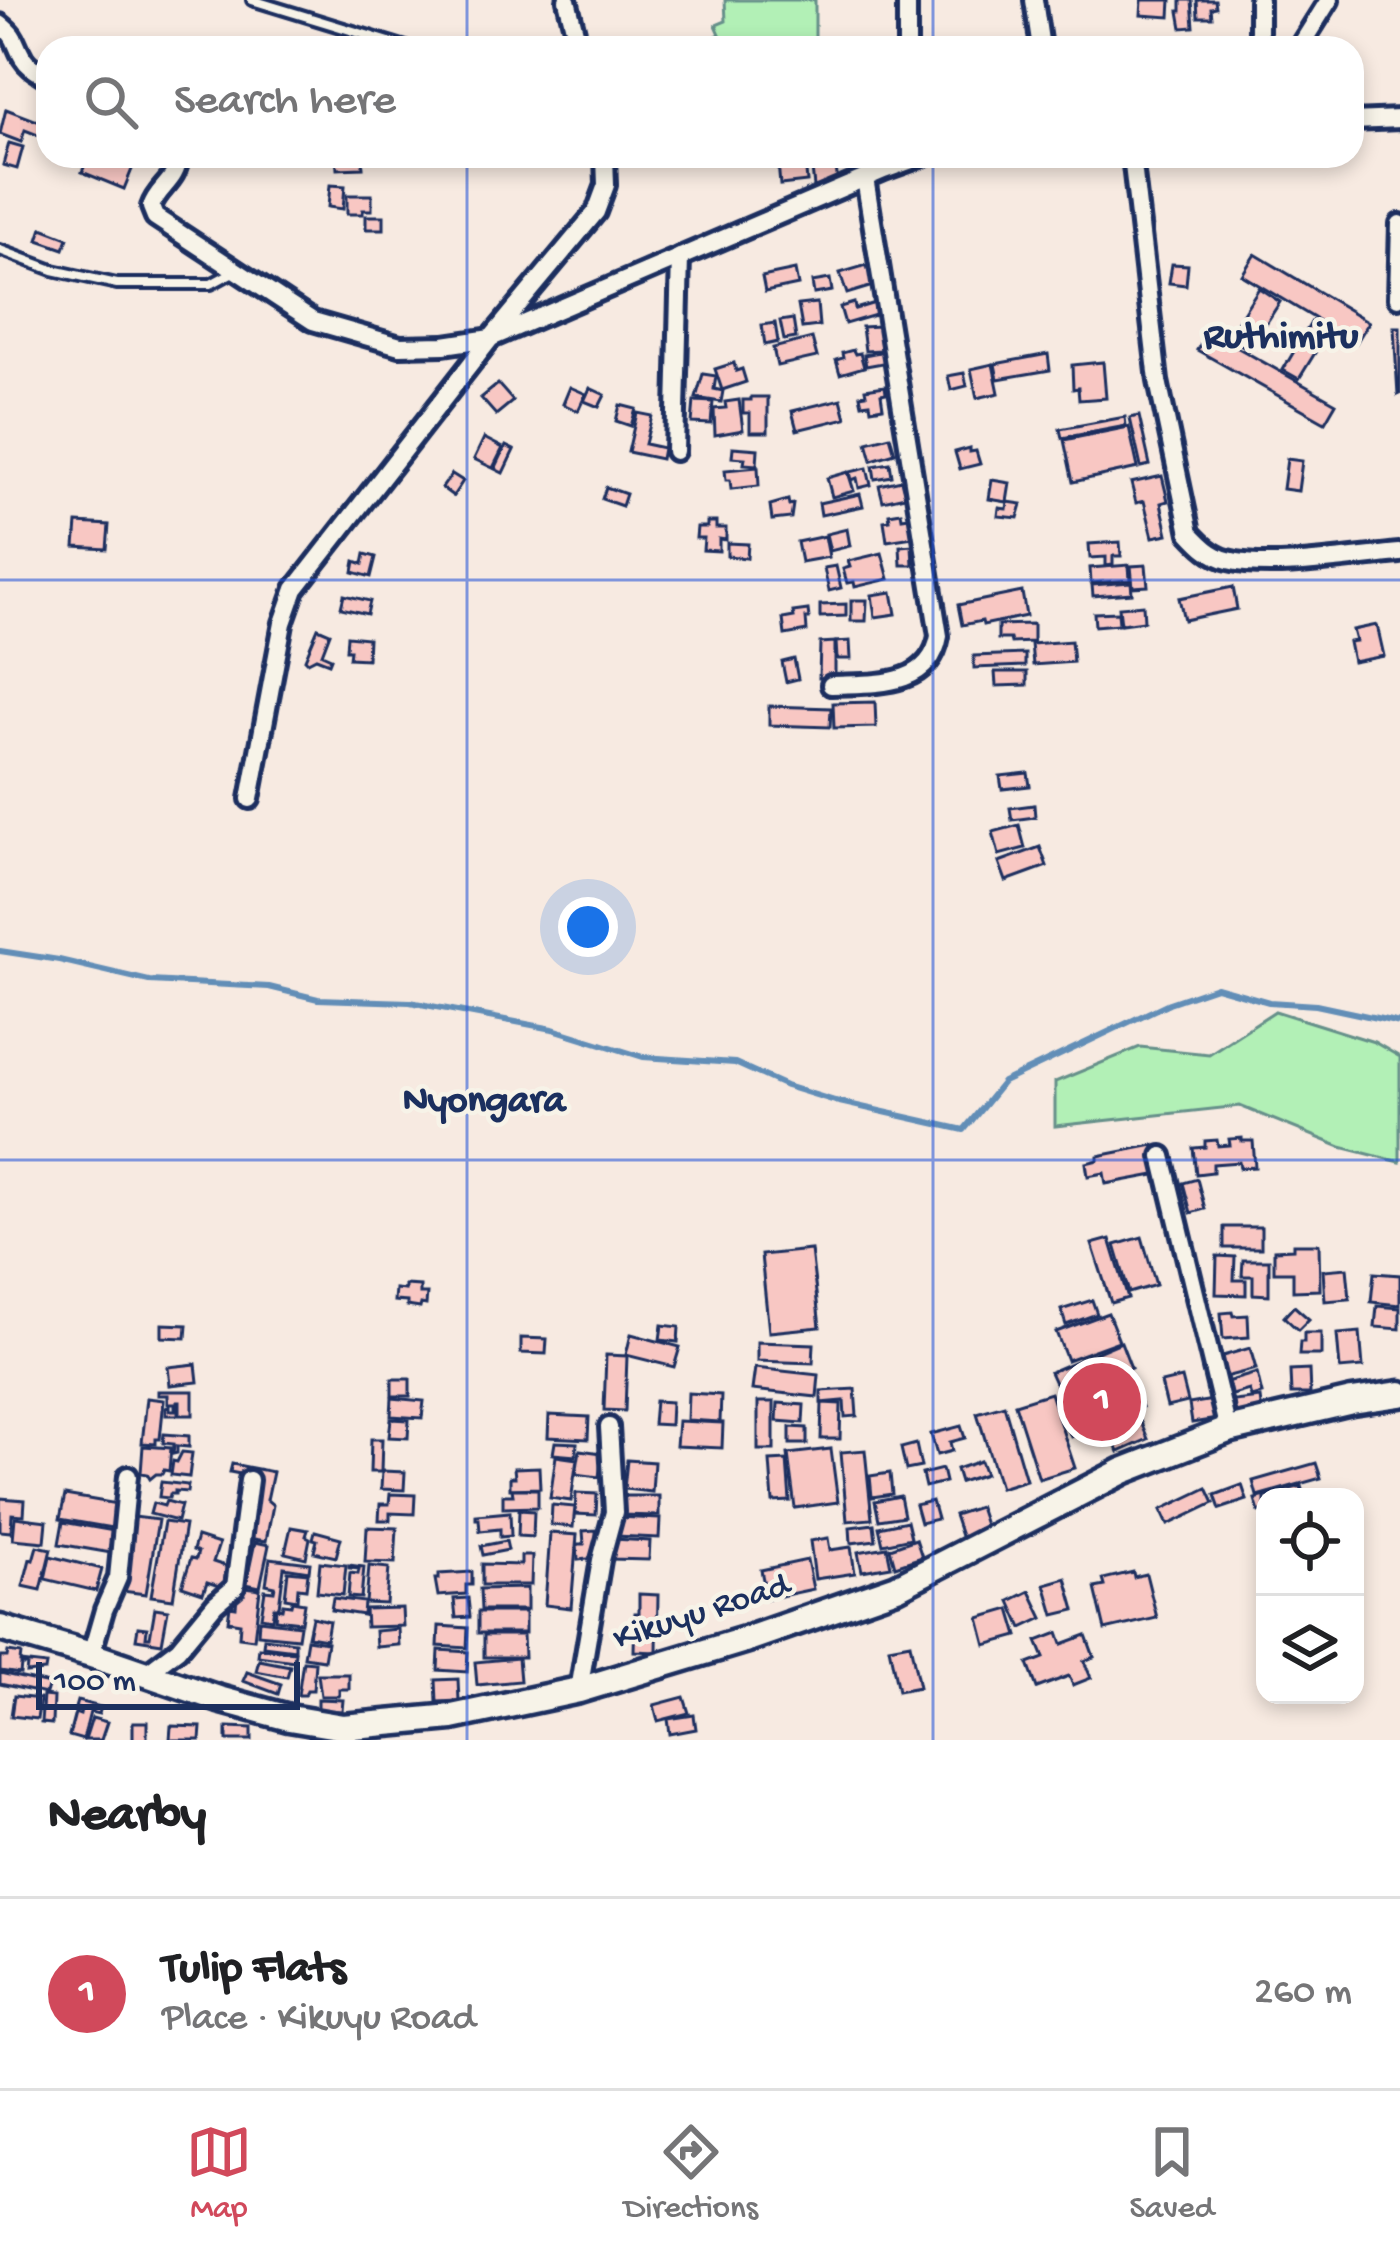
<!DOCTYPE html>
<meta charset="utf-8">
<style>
body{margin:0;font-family:"Gochi Hand",sans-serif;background:#f6f6f6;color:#202124}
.controls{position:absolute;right:36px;bottom:36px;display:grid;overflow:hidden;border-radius:24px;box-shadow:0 6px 18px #0003}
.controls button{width:108px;height:108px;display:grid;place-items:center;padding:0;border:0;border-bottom:3px solid #e0e0e0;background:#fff;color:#202124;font:60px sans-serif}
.scale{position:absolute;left:36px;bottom:30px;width:264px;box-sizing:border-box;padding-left:12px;border:6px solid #1b2f5e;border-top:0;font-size:33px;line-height:42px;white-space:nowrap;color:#1b2f5e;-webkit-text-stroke:9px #f7f3e8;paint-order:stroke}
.you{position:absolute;left:588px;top:927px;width:42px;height:42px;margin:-30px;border:9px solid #fff;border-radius:50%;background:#1a73e8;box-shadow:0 0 0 18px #1a73e833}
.badge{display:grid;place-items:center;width:78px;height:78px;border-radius:50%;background:#d1495b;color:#fff;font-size:39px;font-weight:700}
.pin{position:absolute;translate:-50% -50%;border:6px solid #fff;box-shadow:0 3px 12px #0006}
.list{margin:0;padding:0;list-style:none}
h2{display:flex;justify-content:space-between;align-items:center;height:156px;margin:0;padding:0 48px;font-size:51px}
h2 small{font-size:39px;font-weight:400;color:#757577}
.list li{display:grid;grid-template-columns:78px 1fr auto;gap:36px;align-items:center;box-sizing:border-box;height:192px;padding:0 48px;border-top:3px solid #e0e0e0}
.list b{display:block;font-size:45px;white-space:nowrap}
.list p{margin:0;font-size:39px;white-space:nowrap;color:#757577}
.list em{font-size:39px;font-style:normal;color:#757577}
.icon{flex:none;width:66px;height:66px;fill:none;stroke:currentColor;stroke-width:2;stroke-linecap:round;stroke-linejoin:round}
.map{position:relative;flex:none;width:1400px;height:1740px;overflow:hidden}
.search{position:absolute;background:#fff;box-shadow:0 6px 18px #0003;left:36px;right:36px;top:36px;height:132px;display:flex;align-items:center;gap:30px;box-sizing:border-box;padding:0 42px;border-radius:36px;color:#757577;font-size:45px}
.sheet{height:348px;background:#fff}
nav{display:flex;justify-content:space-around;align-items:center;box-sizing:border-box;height:168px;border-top:3px solid #e0e0e0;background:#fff;font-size:33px;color:#757577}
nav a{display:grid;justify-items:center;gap:6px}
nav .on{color:#d1495b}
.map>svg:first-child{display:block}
.green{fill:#b2f0b6;stroke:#66908a;stroke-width:3}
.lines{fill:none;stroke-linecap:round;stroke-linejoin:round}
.stream{stroke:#628eb7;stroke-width:6}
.building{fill:#f8c7c3;stroke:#1b2f5e;stroke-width:3}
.service-casing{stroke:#1b2f5e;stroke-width:16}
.minor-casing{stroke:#1b2f5e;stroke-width:26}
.secondary-casing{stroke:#1b2f5e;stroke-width:33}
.service{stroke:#f7f3e8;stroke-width:8}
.minor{stroke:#f7f3e8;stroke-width:16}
.secondary{stroke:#f7f3e8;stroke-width:24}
.grid{fill:none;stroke:#1d4ed8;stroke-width:3;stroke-opacity:0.55}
.labels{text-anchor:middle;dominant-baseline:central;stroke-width:9;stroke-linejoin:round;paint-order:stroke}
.street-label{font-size:36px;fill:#1b2f5e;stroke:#f7f3e8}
.neighbourhood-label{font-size:39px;font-weight:bold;fill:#1b2f5e;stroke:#f7f3e8}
</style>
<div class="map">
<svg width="1400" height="1740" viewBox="0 0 1400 1740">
<rect width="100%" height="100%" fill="#f7eae1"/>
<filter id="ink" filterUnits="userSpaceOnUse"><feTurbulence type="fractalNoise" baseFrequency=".00833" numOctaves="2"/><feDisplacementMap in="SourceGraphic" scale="24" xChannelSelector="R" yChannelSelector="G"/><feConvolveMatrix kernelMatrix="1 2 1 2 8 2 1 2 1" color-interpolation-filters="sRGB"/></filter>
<g filter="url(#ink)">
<g class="green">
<polygon points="725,0 815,0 815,48 704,48 709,45 708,40 720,34 716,25 726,21"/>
<polygon points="1275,1011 1374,1042 1400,1057 1400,1162 1341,1147 1240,1106 1055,1126 1055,1082 1140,1047 1209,1054"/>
</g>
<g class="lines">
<polyline class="stream" points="0,951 59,960 149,981 269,987 318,999 410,1002 553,1029 643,1057 735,1063 786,1086 835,1101 964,1130 1003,1082 1169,1003 1216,987 1269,1002 1316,1005 1400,1023"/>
</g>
<g class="building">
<polygon points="1142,0 1171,0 1170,17 1141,15"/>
<polygon points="1181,0 1192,0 1194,27 1182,28 1179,11 1181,11"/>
<polygon points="1197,0 1215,0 1216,7 1211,8 1212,17 1198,17"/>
<polygon points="6,109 48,125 48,139 25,130 21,142 0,134"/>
<polygon points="9,143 23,147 17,169 3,165"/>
<polygon points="89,156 134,156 137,157 124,189 82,172"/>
<polygon points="362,156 363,168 337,169 336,157"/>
<polygon points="835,157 838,185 814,187 811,159"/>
<polygon points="805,160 807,182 780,185 778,163"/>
<polygon points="330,185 345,186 343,209 328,207"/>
<polygon points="347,195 372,195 372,210 363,210 363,214 347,214"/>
<rect x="366" y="216" width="18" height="13"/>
<polygon points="42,228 68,238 64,249 38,240"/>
<polygon points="1255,254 1369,322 1356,343 1242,275"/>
<polygon points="1172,264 1188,265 1186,285 1169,283"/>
<polygon points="867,265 873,286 847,294 840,273"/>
<polygon points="795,270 798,285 765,292 762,277"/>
<polygon points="830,279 832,291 814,294 812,282"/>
<polygon points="1259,288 1280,302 1249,350 1228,336"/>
<polygon points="817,303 819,326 802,328 798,305"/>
<polygon points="854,303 855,309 875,303 879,314 845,324 840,307"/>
<polygon points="793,319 796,338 784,340 780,321"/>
<polygon points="1312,321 1329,330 1299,379 1283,370"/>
<polygon points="775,323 778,342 765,345 762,325"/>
<polygon points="879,326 881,350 865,351 862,327"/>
<polygon points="1394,327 1400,327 1400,394 1398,395"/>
<polygon points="1208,331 1336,403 1325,422 1197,350"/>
<polygon points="812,338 817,357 777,366 773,348"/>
<polygon points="853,350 855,354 860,353 864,367 840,374 836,360 843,358 842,353"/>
<polygon points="885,351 888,362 866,366 864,355"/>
<polygon points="1048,354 1050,370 998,379 995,364"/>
<polygon points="1103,362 1106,398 1079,400 1078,388 1073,389 1072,365"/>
<polygon points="734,363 736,371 742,369 746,382 722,390 715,369"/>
<polygon points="993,364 999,393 977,398 971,369"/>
<polygon points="964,373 967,386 951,390 948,376"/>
<polygon points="703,374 716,376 714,389 723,391 721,402 696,398"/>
<polygon points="498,384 513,401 496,415 481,398"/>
<polygon points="885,386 886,393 881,394 883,407 871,409 870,403 862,404 860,395 866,394 865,389"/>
<polygon points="570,387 586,394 578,411 563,404"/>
<polygon points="590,388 605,395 599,407 584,401"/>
<polygon points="751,397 768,397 768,432 750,432 750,413 743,413 743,400 751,400"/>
<polygon points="841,399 846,418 797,430 792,411"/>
<polygon points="739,400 743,430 715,435 714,409 726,408 725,402"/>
<polygon points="694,401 713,402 711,424 692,423"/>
<polygon points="620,405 636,409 631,426 616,421"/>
<polygon points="637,413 652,416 645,444 663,448 661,459 628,452"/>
<polygon points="1139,416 1150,465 1141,467 1130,418"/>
<polygon points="1125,417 1126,426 1062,438 1060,429"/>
<polygon points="1129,427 1138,468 1073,482 1064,440"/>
<polygon points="890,436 895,453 872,460 867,442"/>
<polygon points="484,438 503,448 493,468 474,459"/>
<polygon points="506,446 514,450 503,473 495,469"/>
<polygon points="733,447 758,449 757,465 744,464 745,458 732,457"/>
<polygon points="970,448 970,452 976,451 980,464 960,469 955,452"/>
<polygon points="1287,459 1302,461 1298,491 1283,489"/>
<polygon points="890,463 892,476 875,479 873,466"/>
<polygon points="758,467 759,486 731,489 730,480 726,480 725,470"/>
<polygon points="867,468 871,485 859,488 857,478 852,480 850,472"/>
<polygon points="848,472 854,491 832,497 827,478"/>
<polygon points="452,474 463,481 453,496 442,488"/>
<polygon points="1162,476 1168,501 1161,503 1168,534 1153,537 1144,501 1136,503 1131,483"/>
<polygon points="901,480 905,496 883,501 879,485"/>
<polygon points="992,480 1010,483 1007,502 989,499"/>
<polygon points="606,487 626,494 622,506 602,499"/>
<polygon points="860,494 863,506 821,515 819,503"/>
<polygon points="788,500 789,505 793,504 791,518 772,520 770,505"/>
<polygon points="1008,502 1022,504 1018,518 998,516 999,508 1007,509"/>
<polygon points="901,512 902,518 909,517 913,537 887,541 884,521 890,520 889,514"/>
<polygon points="707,522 716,522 716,528 726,528 726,540 719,539 719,551 703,550 704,538 696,538 697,527 707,527"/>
<polygon points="77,523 109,525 107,549 75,547"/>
<polygon points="847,529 850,546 830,551 826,534"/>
<polygon points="825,536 829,557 801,562 797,542"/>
<polygon points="1120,542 1121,556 1113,556 1113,565 1106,566 1106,557 1090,558 1089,544"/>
<polygon points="727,543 748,544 747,558 727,556"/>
<polygon points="912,545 913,565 901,565 900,546"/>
<polygon points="882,553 889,579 855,587 854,582 847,583 843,569 850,567 848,561"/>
<polygon points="365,554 376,557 371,577 353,572 355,561 363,564"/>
<polygon points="1129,565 1130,580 1091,583 1090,568"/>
<polygon points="1146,565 1148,586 1133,587 1131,566"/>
<polygon points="836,566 841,588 829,591 824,568"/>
<polygon points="1131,582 1132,593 1093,596 1092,585"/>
<polygon points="1233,587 1237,609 1184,620 1179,598"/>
<polygon points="892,592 896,614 875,617 872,595"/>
<polygon points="1022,592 1026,616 983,625 982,621 962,625 958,605"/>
<polygon points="344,595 370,601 367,614 341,608"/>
<polygon points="851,600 867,600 866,621 851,621"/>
<polygon points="846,604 846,616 820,617 820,605"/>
<polygon points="1143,605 1144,621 1121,624 1119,607"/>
<polygon points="808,610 809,618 806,618 807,631 785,635 783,619 794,617 793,612"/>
<polygon points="1118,612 1119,624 1095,626 1094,613"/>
<polygon points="1033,624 1033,642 1011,643 1010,639 998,639 998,625"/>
<polygon points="1377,625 1384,656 1353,662 1349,642 1356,641 1353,630"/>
<polygon points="318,628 330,633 322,654 331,658 329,663 316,658 308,662 305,659"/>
<polygon points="347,636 368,638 367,659 349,658 350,650 346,650"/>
<polygon points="850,641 851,659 837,659 836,642"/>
<polygon points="1071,641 1073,662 1033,665 1031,644"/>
<polygon points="835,642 835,677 819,678 820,643"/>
<polygon points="1025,654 1025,666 974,668 974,656"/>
<polygon points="794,659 798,679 786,682 782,662"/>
<polygon points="995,672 1027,672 1027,685 996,686"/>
<polygon points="875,702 876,727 834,728 833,703"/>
<polygon points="769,706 831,708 830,727 769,725"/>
<polygon points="1028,773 1030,786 1002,789 1000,776"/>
<polygon points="1034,805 1035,817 1012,820 1010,808"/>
<polygon points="1019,825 1025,848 999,855 993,832"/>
<polygon points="1040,847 1047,866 1006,881 999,862"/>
<polygon points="1242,1138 1242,1141 1253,1141 1255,1167 1240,1168 1239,1162 1213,1164 1213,1172 1196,1174 1193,1148 1205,1147 1205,1141 1217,1140 1218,1146 1230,1145 1229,1139"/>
<polygon points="1154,1145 1160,1174 1106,1184 1104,1173 1088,1176 1086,1163 1098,1160 1098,1156"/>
<polygon points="1197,1179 1205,1209 1191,1213 1183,1183"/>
<rect x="1224" y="1227" width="37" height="21"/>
<polygon points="1142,1237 1156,1285 1129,1293 1115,1245"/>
<polygon points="1110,1239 1128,1298 1111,1303 1092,1244"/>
<polygon points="1293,1244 1319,1244 1320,1290 1293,1291 1293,1272 1274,1272 1274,1250 1293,1249"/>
<polygon points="811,1250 820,1327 769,1332 761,1255"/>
<polygon points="1217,1256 1235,1257 1234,1280 1246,1280 1246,1295 1216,1294"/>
<polygon points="1243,1260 1269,1260 1269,1295 1253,1294 1253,1276 1242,1276"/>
<polygon points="1347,1268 1350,1299 1325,1301 1323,1270"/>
<polygon points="1374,1273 1400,1275 1400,1305 1371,1302"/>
<polygon points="405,1285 420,1286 420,1294 427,1294 426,1305 421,1304 420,1308 407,1306 407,1302 394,1301 395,1289 405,1290"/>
<polygon points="1092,1300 1097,1314 1066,1325 1061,1310"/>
<polygon points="1294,1306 1309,1319 1298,1330 1284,1317"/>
<polygon points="1377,1306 1400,1308 1400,1329 1375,1327"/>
<polygon points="1232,1312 1233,1316 1248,1315 1249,1337 1223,1339 1221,1313"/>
<polygon points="1108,1313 1119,1341 1067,1360 1056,1332"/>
<polygon points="162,1324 187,1325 186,1338 162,1337"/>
<polygon points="662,1325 679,1327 678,1342 660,1340"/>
<polygon points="1360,1332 1363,1367 1340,1369 1337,1334"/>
<polygon points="1304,1333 1321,1333 1321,1355 1299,1355 1300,1342 1304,1342"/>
<polygon points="631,1334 680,1347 674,1367 626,1355"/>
<polygon points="521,1338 547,1339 546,1354 521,1353"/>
<polygon points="757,1342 814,1344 813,1363 757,1361"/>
<polygon points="1121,1342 1131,1368 1086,1387 1090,1397 1131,1380 1142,1407 1129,1413 1133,1423 1140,1420 1148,1439 1119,1452 1113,1438 1107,1441 1100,1425 1071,1437 1064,1419 1070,1416 1050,1372"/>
<polygon points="1250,1348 1256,1369 1225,1377 1219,1357"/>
<polygon points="606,1355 627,1356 625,1411 604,1410"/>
<polygon points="196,1364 198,1382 170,1385 168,1367"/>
<polygon points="755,1368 819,1375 817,1397 752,1390"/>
<polygon points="1309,1370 1310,1394 1291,1394 1290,1371"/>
<polygon points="1257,1373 1262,1394 1251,1397 1249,1390 1229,1396 1226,1382"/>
<polygon points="1182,1378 1188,1402 1167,1407 1161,1383"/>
<rect x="392" y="1379" width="18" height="17"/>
<polygon points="855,1389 857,1416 845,1417 844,1401 821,1403 821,1391"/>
<polygon points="158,1391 193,1391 193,1415 180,1415 180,1401 178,1401 178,1415 166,1415 166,1407 170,1406 170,1410 175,1410 175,1403 168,1403 168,1395 158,1395"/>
<polygon points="688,1393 721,1395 720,1422 687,1420"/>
<polygon points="1050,1393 1075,1468 1039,1479 1015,1404"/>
<polygon points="147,1398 164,1400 160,1439 156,1439 156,1444 142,1443"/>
<polygon points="392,1398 424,1401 422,1418 391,1416"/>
<polygon points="1260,1398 1262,1413 1236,1415 1234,1401"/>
<polygon points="1213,1400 1217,1419 1192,1423 1189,1404"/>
<polygon points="655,1401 671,1402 670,1425 653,1424"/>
<rect x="758" y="1402" width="16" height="48"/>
<polygon points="778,1403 804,1405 803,1423 777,1421"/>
<polygon points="822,1403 841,1404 840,1439 821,1439"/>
<polygon points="1004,1405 1026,1480 1000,1488 977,1413"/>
<polygon points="549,1415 589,1417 588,1439 548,1437"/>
<polygon points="391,1419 409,1420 408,1438 389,1437"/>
<polygon points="678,1421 723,1423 722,1448 676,1446"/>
<polygon points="961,1426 965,1438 950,1442 952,1451 937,1455 931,1434"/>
<polygon points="790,1427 807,1428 807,1444 790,1444"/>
<polygon points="164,1434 189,1436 189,1447 177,1446 177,1453 173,1454 174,1444 163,1443"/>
<polygon points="371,1439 382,1439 381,1472 370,1472"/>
<polygon points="555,1442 577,1443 576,1456 553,1454"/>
<polygon points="916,1444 921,1467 906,1470 901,1448"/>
<polygon points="143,1446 171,1448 169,1471 164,1470 162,1474 156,1474 150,1479 147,1474 141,1473"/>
<polygon points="831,1449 838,1502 795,1508 788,1454"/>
<polygon points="580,1450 602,1453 599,1477 576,1474"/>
<polygon points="865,1450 872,1519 847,1521 841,1452"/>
<polygon points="182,1452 192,1453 189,1477 171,1475 173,1461 177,1462"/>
<polygon points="556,1456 577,1459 571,1501 550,1498"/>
<polygon points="627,1460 654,1462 652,1492 624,1489"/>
<polygon points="787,1460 790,1501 773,1502 770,1461"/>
<polygon points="980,1461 985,1474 960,1482 956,1469"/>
<polygon points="1316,1463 1321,1478 1257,1496 1253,1481"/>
<polygon points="232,1464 273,1472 267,1500 273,1505 266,1541 248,1538 255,1502 250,1501 255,1477 230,1472"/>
<polygon points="539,1467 540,1488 510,1489 510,1477 515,1477 514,1468"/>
<polygon points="942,1469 945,1482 925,1487 922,1474"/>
<polygon points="382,1471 405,1472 404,1490 381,1489"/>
<polygon points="890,1473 892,1494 872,1497 870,1476"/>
<polygon points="161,1482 188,1485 187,1492 175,1491 175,1494 170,1494 169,1498 159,1497"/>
<polygon points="1242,1485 1247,1500 1220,1509 1215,1495"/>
<polygon points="1301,1486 1304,1497 1265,1497 1265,1510 1259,1512 1255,1499"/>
<polygon points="1207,1488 1214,1503 1168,1525 1161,1510"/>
<polygon points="512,1489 538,1489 538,1507 503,1508 503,1495 513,1495"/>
<polygon points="576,1493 597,1494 596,1515 575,1514"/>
<polygon points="390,1494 415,1495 414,1514 390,1513 390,1520 379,1520 380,1504 389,1504"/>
<polygon points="65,1495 117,1504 112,1528 60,1519"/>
<polygon points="619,1496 659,1496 659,1516 619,1515"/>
<polygon points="900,1496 904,1516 879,1520 875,1501"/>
<polygon points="0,1498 25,1500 24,1515 12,1514 11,1532 0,1531"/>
<polygon points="166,1501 181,1505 177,1521 150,1514 153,1503 164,1506"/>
<polygon points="932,1501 937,1519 920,1523 915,1505"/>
<polygon points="552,1505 575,1507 573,1527 551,1525"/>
<polygon points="979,1507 987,1531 962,1539 954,1515"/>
<polygon points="519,1510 534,1511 533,1537 518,1536"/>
<polygon points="510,1512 511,1536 500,1537 500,1529 480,1531 479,1519 476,1519 476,1515"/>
<polygon points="15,1517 47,1521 45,1542 13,1539"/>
<polygon points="134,1517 158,1520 146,1594 122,1591"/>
<polygon points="616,1517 660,1519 659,1538 615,1536"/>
<polygon points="907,1521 911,1538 883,1544 879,1527"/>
<polygon points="63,1522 114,1531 111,1553 59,1544"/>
<polygon points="164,1522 185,1525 173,1599 151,1596"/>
<polygon points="874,1524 876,1540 851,1543 850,1527"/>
<polygon points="291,1527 308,1530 306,1536 310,1538 306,1558 285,1553"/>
<polygon points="367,1527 397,1528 395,1563 365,1562"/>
<polygon points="596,1530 597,1558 578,1560 577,1544 584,1544 583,1531"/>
<polygon points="315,1531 341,1538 336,1557 314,1552 317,1540 313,1539"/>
<polygon points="550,1533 577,1535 571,1608 545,1605"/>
<polygon points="197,1537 219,1544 213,1562 234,1569 228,1589 207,1582 203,1593 182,1586 191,1558 196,1559 198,1552 193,1550"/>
<polygon points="828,1538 830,1550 851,1547 855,1573 815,1579 810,1541"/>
<polygon points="612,1539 650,1541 649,1560 611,1559"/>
<polygon points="916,1539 922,1557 895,1566 890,1548"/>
<polygon points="506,1541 508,1550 483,1555 481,1546"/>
<polygon points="255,1542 269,1545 260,1587 246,1584"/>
<polygon points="37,1546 51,1549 41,1590 23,1586 30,1559 33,1560"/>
<polygon points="887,1547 891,1566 862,1571 858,1552"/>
<polygon points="50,1556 102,1569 96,1591 45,1579"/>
<polygon points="521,1556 532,1556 531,1585 482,1585 482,1564 521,1565"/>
<polygon points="270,1558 310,1563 309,1571 284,1567 279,1607 274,1607 272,1619 261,1617 265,1590 274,1591 275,1586 266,1584"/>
<polygon points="807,1560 813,1589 767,1599 761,1570"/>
<polygon points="320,1562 346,1565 343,1595 317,1592"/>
<polygon points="349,1565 364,1567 361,1598 348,1597 350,1573 358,1574 359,1569 349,1568"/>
<polygon points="369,1566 389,1568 386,1604 366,1603"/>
<polygon points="288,1571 308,1573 306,1589 298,1588 297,1600 285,1598"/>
<polygon points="472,1572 472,1585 466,1585 466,1594 438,1596 435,1579 439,1579 439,1574"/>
<polygon points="1133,1572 1134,1577 1146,1574 1157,1618 1105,1630 1095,1588 1105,1586 1103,1579"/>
<polygon points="1066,1578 1075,1610 1054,1615 1045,1584"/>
<polygon points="238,1586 260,1589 254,1639 239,1637 240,1623 228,1621 230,1606 236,1607"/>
<polygon points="527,1588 527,1610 481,1610 480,1589"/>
<polygon points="1030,1591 1043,1618 1022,1628 1010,1601"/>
<polygon points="639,1594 658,1595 657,1652 634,1651 635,1613 639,1613"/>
<polygon points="333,1598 364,1602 363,1615 331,1610"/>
<polygon points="468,1598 470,1617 456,1618 454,1599"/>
<polygon points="292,1601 304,1603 301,1622 275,1619 276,1608 282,1609 283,1604 291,1605"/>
<polygon points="155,1608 168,1610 162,1643 136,1639 138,1627 147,1628 146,1637 150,1637"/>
<polygon points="402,1608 403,1626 366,1627 365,1609"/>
<polygon points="1010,1609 1018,1636 986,1645 979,1618"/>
<rect x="478" y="1612" width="47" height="21"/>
<polygon points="312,1617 329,1621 326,1639 308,1636"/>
<polygon points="259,1620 300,1625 298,1638 258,1634"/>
<polygon points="439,1626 468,1628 467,1648 438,1646"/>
<polygon points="398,1629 399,1645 376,1647 375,1631"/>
<polygon points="1058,1633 1062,1644 1086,1635 1094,1657 1084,1661 1091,1678 1073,1685 1069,1676 1037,1688 1028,1664 1044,1658 1037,1641"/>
<polygon points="484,1635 523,1635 524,1657 484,1657"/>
<polygon points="264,1638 295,1642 295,1650 263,1646"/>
<polygon points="307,1639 327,1642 324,1660 304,1657"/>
<polygon points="910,1643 919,1687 898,1691 889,1647"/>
<polygon points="259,1648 295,1652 294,1661 258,1656"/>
<polygon points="439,1650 468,1652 467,1672 438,1670"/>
<polygon points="8,1652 21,1654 20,1662 46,1665 45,1671 26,1673 27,1665 21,1665 20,1674 0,1671 0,1657 7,1657"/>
<polygon points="518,1658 520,1681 477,1685 475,1662"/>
<polygon points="259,1660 290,1666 287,1677 256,1671"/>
<polygon points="303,1661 315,1662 313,1690 307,1690 305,1695 298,1695"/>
<polygon points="247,1672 281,1684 278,1694 243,1681"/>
<polygon points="0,1673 49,1684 46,1694 0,1684"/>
<polygon points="318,1674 349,1674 349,1689 339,1689 339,1696 321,1696"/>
<polygon points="458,1679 459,1701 437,1702 436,1680"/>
<polygon points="14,1696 40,1699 37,1719 11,1716"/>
<polygon points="43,1696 53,1697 52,1724 41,1723"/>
<polygon points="684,1697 689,1713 658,1721 654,1705"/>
<polygon points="318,1699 343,1700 342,1711 318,1710"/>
<polygon points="77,1701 101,1707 99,1714 90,1712 83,1740 69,1736 75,1713 80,1715 81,1710 75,1708"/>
<polygon points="694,1715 696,1729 670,1734 668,1719"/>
<polygon points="92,1718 107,1722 101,1740 85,1740"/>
<rect x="133" y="1722" width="14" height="18"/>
<polygon points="171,1726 201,1727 200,1740 170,1740"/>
<polygon points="227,1727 252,1728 252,1740 227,1740"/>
</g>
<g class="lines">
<g class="service-casing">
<g id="service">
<polyline points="252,0 409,48"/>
<polyline points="0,250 53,270 117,284 211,284 235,271"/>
</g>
</g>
<g class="minor-casing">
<g id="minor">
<polyline points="567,0 579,48"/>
<polyline points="1034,0 1041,48"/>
<path d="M 0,24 C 18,38 13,41 23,58 C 29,68 39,72 48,78"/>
<polyline points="907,48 907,0"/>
<polyline points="1259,48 1259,0"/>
<polyline points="1299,48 1329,0"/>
<polyline points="1352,121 1400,119"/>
<path d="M 179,156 C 177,182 158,186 151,207 L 155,217 L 313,321 L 400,346 L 444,345 L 491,338 L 884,170 L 923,156"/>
<path d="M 1132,156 L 1158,381 L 1190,533 C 1201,545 1212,556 1228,560 C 1270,571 1354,557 1400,553"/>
<polyline points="1398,298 1400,224"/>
<polyline points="675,451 680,257"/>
<path d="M 831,685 C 872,683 930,689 939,636 L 865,178"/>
<polyline points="250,799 283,623 295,589 491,338 596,212 606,185 605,156"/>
<polyline points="1162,1156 1228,1430"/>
<polyline points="91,1655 104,1610 118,1578 128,1476"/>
<polyline points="145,1674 178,1649 215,1604 235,1587 249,1480"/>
<polyline points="579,1690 601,1560 614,1512 609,1427"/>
</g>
</g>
<g class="secondary-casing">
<polyline id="secondary" points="0,1628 91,1655 219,1699 289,1718 343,1727 452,1717 579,1690 748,1639 897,1587 1123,1471 1228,1430 1352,1401 1400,1394"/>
</g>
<use href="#service" class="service"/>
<use href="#minor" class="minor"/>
<use href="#secondary" class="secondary"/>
</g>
</g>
<path class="grid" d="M 467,0 L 467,48M 933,0 L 933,48M 467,156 L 467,1740M 933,156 L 933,1740M 0,580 L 1400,580M 0,1160 L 1400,1160"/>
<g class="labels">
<g class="street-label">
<text transform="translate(702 1614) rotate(-18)">Kikuyu Road</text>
</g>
<g class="neighbourhood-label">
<text x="1281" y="339">Ruthimitu</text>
<text x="484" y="1103">Nyongara</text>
</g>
</g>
</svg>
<div class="controls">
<button><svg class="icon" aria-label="locate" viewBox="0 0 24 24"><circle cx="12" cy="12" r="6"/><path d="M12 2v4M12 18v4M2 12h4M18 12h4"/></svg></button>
<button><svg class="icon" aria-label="layers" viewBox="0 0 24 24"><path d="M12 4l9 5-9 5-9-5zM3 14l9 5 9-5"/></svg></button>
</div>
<div class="scale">100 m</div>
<div class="you"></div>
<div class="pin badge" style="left:1102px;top:1402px">1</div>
<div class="search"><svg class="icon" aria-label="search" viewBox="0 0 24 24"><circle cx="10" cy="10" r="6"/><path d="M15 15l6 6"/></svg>Search here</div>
</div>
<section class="sheet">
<h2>Nearby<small></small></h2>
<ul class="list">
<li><span class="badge">1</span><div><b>Tulip Flats</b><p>Place · Kikuyu Road</p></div><em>260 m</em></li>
</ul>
</section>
<nav>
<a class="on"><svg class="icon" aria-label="map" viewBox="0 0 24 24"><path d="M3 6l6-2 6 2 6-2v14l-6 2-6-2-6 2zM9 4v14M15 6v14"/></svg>Map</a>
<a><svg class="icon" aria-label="directions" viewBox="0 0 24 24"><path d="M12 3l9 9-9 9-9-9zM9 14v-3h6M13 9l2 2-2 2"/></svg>Directions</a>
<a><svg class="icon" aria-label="saved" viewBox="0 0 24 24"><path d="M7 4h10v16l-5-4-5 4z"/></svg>Saved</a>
</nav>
